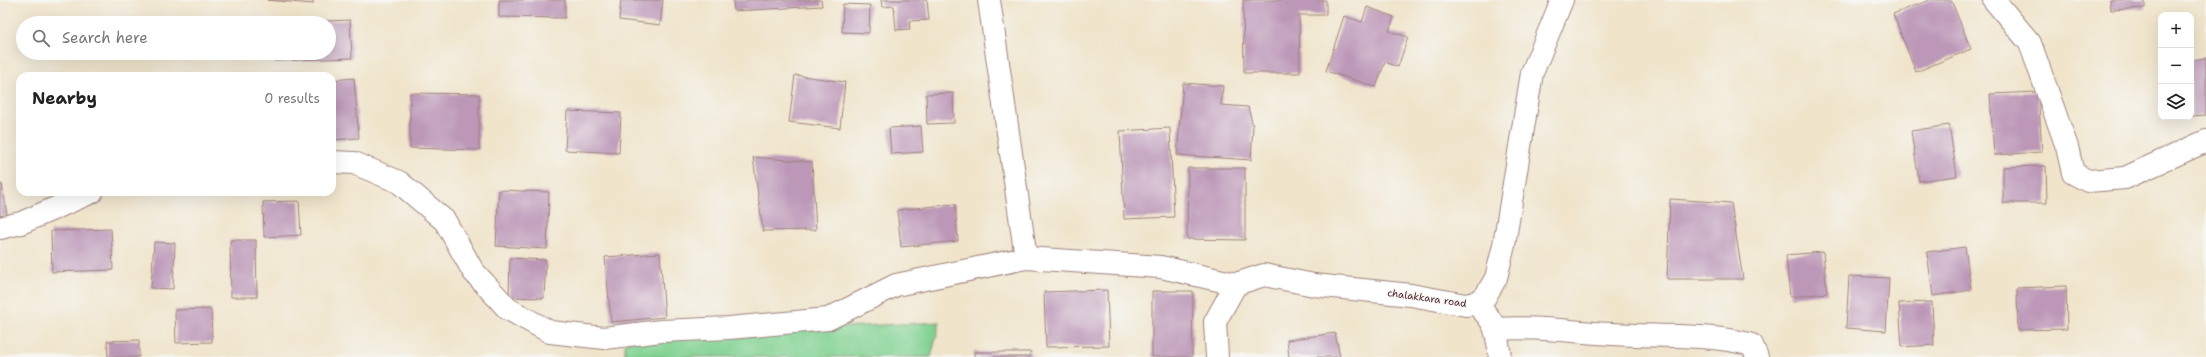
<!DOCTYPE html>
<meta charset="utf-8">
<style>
body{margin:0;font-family:"Shantell Sans",sans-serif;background:#f6f6f6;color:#222}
.controls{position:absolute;right:12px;top:12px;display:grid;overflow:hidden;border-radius:8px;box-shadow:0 4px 16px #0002}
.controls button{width:36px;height:36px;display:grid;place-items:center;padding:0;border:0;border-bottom:1px solid #e0e0e0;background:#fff;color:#222;font:20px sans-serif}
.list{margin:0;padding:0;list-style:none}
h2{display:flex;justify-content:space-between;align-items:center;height:52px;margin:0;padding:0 16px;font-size:17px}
h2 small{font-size:13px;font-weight:400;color:#767676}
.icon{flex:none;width:22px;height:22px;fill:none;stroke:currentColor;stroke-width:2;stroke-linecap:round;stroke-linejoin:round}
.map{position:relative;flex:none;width:2206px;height:357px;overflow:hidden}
.search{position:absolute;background:#fff;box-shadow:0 4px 16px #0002;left:16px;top:16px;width:320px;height:44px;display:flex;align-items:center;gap:10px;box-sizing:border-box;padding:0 14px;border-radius:22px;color:#767676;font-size:15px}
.panel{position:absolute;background:#fff;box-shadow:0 4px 16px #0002;left:16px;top:72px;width:320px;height:124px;border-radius:12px}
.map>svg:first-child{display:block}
.green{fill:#81d292;stroke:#66785e}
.building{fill:#bc97b8}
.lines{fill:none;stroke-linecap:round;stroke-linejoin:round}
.minor-casing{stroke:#9d827b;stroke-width:24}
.secondary-casing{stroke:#9d827b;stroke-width:24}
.minor{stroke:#fff;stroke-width:22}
.secondary{stroke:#fff;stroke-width:22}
.labels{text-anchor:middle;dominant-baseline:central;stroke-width:3;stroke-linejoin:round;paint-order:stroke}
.street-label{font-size:10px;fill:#4a1f2b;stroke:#f6f6f2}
</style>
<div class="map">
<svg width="2206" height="357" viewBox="0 0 2206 357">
<rect width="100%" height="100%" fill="#f6f6f2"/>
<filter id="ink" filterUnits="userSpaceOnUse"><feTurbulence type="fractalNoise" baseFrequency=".025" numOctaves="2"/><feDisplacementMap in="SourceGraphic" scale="8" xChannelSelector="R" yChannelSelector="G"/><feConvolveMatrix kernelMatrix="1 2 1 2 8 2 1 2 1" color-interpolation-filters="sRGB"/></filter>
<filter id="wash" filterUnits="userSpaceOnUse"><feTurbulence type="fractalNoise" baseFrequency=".012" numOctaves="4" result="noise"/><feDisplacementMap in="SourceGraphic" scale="16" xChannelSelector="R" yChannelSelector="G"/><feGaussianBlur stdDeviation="0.9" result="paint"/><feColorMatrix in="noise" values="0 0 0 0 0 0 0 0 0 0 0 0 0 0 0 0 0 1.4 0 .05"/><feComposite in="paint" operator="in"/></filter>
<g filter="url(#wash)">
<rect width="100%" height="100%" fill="#f0e4cb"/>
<polygon class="green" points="940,322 931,357 625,357 625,342 766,331"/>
<g id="blocks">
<g class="building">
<polygon points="267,0 313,0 313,4"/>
<polygon points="499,0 565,0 565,18 499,17"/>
<polygon points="621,0 663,0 660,25 619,20"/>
<polygon points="733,0 821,0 822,6 734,11"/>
<polygon points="881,0 927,0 929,20 909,21 910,29 896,30 894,6 882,7"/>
<polygon points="1243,0 1326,0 1326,15 1299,15 1300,73 1244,73"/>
<polygon points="1930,0 1951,0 1971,49 1916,72 1893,14"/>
<polygon points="2110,0 2145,0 2145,8 2111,10"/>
<polygon points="843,4 870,5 869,33 842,32"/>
<polygon points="1367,7 1394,17 1389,31 1408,37 1398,67 1385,62 1376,87 1326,71 1344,16 1362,22"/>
<polygon points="350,20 352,58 274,61 273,53 329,53 329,23 301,22"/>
<polygon points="2206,58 2206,115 2191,116 2191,60"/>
<polygon points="300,72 301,76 266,76 266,75"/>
<polygon points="795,75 845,82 840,128 789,122"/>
<polygon points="354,78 359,138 332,140 332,80"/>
<polygon points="1183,83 1223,86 1221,105 1248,107 1253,126 1251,160 1177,155"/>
<polygon points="2038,92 2042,152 1994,155 1990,94"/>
<polygon points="410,93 479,94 479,150 410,148"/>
<polygon points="953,93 954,123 927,124 926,94"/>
<polygon points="567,111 621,113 619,153 565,150"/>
<polygon points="1949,125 1957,176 1919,181 1911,131"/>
<polygon points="921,126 923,152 891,154 889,128"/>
<polygon points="1170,128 1174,217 1124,219 1120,131"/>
<polygon points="753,157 812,162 816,230 763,231"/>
<polygon points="2046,166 2047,203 2003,203 2003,167"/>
<polygon points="1188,168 1245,168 1245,240 1187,239"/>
<polygon points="2,184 7,215 0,216 0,185"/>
<polygon points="499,190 549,192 547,249 496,246"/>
<polygon points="1670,199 1731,203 1743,279 1667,279"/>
<polygon points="299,201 301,235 264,237 263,202"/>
<polygon points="955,204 958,241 901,247 897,210"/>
<polygon points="111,229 113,270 52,272 51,231"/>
<polygon points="230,240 256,240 257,297 231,297"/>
<polygon points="154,242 175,243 173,289 151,288"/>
<polygon points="1965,247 1971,290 1933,296 1927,252"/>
<polygon points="1823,252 1827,293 1790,297 1786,255"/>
<polygon points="660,253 665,317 611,322 605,257"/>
<polygon points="510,258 546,260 544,298 509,297"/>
<polygon points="1849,276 1889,278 1886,331 1846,328"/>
<polygon points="2066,286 2067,329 2018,330 2017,288"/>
<polygon points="1107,290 1109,346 1046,347 1044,292"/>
<polygon points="1152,291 1193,291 1192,357 1152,357"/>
<polygon points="1932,302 1934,345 1902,347 1899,303"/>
<polygon points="211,309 212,342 176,343 175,310"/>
<polygon points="1335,333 1340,357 1289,357 1287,340"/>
<polygon points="139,340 139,357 108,357 107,341"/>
<polygon points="974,352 1031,352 1030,357 974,357"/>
</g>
</g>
</g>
<g filter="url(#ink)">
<use href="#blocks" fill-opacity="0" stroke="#9d827b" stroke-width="1"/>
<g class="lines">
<g class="minor-casing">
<g id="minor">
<polyline points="989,0 1026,258"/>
<polyline points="1994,0 2030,43 2067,147 2073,173 2088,181 2125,178 2206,141"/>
<polyline points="332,162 354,163 399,182 445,221 473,271 508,309 550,332 604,338 661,331 729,328 828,319 896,285 1026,258 1161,267 1236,284"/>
<polyline points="0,228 21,223 92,192"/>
<path d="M 1475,303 C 1497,323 1496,329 1500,357"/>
<path d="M 1496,329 C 1535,326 1573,332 1612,334 C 1658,337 1708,333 1752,345 L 1757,357"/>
</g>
</g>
<g class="secondary-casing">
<polyline id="secondary" points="1217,357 1215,322 1236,284 1264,275 1314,285 1411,295 1466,305 1475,303 1485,297 1496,278 1504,245 1532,73 1562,0"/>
</g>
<use href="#minor" class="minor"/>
<use href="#secondary" class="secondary"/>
</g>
</g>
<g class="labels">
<g class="street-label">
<text transform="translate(1427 298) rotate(8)">chalakkara road</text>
</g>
</g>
</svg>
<div class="controls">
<button>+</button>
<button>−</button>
<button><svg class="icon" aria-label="layers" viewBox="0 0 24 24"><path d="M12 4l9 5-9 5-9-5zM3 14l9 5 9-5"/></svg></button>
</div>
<div class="search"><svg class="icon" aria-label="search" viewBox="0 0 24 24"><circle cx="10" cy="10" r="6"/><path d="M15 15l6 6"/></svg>Search here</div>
<section class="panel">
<h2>Nearby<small>0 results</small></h2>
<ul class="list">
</ul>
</section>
</div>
